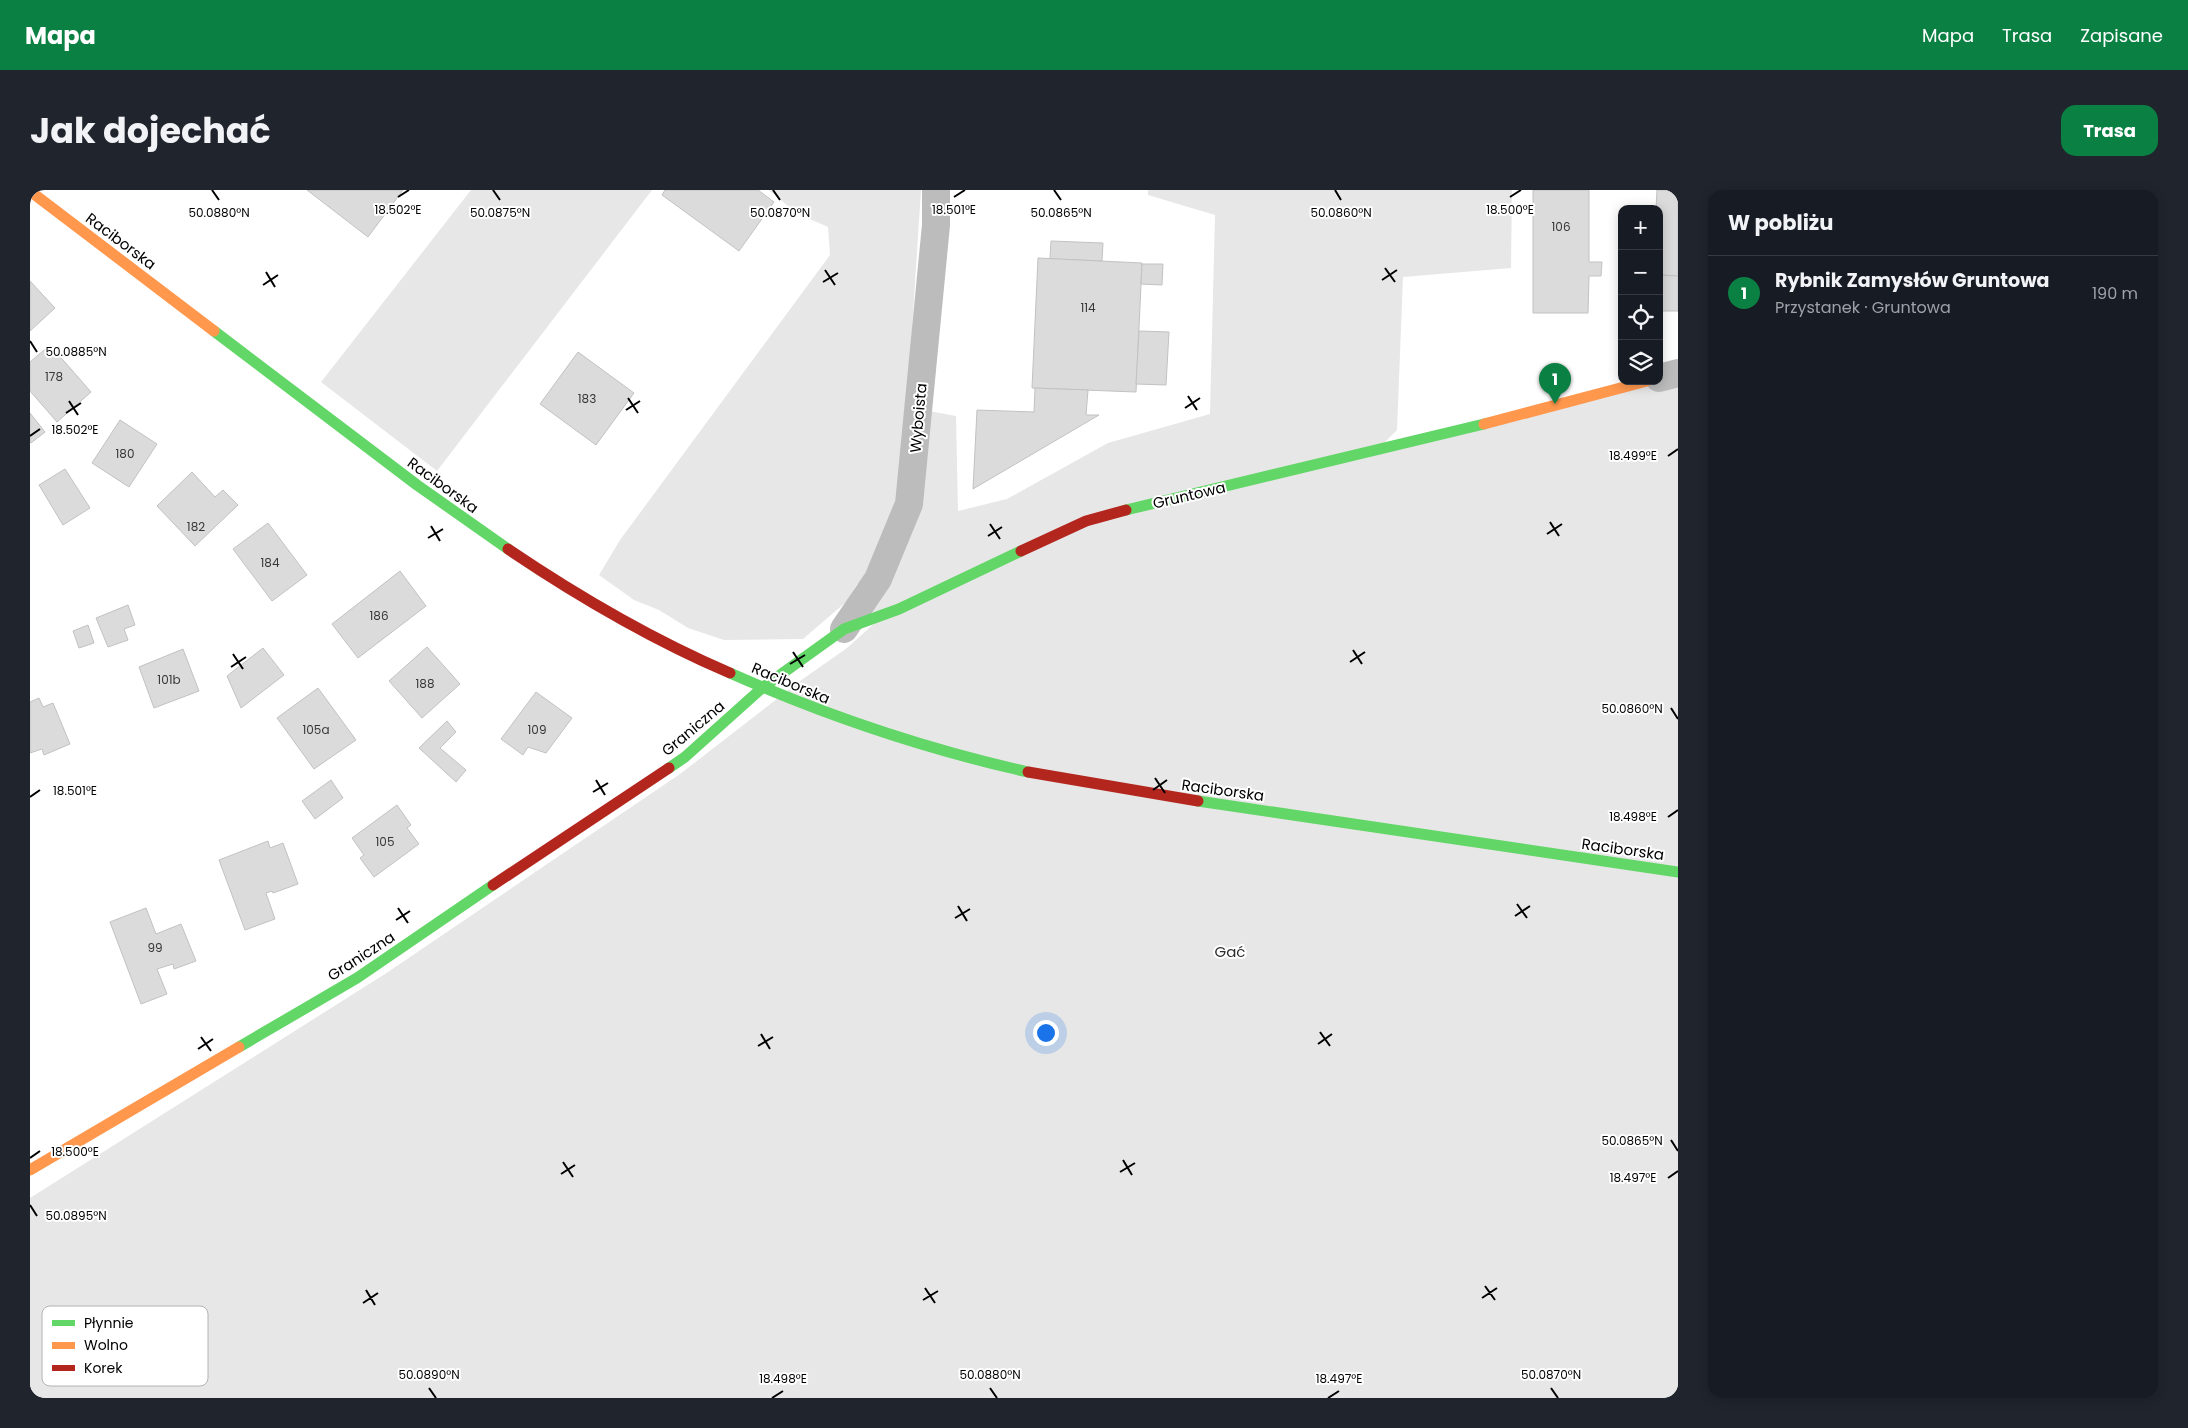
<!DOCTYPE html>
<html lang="pl">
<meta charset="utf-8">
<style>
body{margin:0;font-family:Poppins,sans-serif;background:#20242c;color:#f1f3f6}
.controls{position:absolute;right:15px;top:15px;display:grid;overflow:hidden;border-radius:10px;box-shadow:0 2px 12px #0003}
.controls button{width:45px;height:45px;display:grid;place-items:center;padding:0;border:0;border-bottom:1px solid #363941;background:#171b24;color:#f1f3f6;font:25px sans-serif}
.you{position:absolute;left:1015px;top:842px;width:18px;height:18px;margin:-12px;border:4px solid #fff;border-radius:50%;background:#1a73e8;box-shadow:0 0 0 8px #1a73e833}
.badge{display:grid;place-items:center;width:32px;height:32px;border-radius:50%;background:#0b8043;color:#fff;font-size:16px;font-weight:700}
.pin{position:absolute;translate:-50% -41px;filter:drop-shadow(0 1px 2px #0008)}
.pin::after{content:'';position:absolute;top:26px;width:18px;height:15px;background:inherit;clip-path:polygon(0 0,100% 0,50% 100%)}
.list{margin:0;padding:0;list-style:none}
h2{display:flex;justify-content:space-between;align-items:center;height:65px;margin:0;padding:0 20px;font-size:21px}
h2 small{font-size:16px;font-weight:400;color:#9ea1a6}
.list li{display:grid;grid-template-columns:32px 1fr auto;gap:15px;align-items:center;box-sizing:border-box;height:75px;padding:0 20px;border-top:1px solid #363941}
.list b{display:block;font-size:19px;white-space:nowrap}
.list p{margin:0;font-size:16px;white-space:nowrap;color:#9ea1a6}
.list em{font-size:16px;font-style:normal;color:#9ea1a6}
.icon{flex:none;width:28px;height:28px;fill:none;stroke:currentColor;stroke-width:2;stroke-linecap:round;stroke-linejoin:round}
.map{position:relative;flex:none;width:1648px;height:1208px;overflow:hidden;border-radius:15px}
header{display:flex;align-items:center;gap:30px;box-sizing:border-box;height:70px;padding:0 25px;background:#0b8043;color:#fff}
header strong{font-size:24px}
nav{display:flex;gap:28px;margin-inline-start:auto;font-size:18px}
.intro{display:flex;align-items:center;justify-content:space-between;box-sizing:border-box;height:120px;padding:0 30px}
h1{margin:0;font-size:35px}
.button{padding:12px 22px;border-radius:15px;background:#0b8043;color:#fff;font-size:18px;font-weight:700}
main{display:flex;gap:30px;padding:0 30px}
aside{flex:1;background:#171b24;border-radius:15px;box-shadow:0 2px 12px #0003}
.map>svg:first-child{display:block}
.green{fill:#e7e7e7}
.building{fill:#dbdbdb;stroke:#c2c2c2}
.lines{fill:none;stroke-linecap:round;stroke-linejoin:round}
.street{stroke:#bcbcbc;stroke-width:28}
.fast{stroke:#63d668;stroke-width:11}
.slow{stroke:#ff974d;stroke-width:11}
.jam{stroke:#b3261e;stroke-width:11}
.ticks{fill:none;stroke:#000;stroke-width:2}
.labels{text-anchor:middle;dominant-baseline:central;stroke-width:4;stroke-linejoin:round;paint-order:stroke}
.number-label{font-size:12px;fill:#373737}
.street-label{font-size:15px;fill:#000;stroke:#fff}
.park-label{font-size:15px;fill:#2b2b2b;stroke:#fff}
.key{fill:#fff;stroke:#b2b2b2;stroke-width:1}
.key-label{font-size:14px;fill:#000}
.ticks-label{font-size:12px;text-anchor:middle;fill:#000;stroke:#fff;stroke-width:4;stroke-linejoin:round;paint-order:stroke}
</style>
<header>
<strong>Mapa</strong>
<nav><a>Mapa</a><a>Trasa</a><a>Zapisane</a></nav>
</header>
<div class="intro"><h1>Jak dojechać</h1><a class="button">Trasa</a></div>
<main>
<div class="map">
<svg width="1648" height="1208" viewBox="0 0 1648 1208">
<rect width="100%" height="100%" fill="#fff"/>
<g class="green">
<polygon points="441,0 622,0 407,281 291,192"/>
<polygon points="739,0 891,0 877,217 926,226 928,321 977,309 1078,253 1180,224 1185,25 1118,5 1118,0 1482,0 1481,78 1373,87 1367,240 1352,255 1648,180 1648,1208 0,1208 0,1008 355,784 650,584 770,491 817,458 847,431 827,394 816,412 773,449 694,450 658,438 629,420 604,410 569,385 590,350 800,65 798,37 766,23"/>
</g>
<g class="building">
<polygon points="277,0 373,0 338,47"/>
<polygon points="635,0 728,0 744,12 709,61 632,5"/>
<polygon points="1503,0 1559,0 1559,72 1572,72 1571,86 1559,86 1558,123 1503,123"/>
<polygon points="1627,0 1648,0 1648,86 1629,85 1629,19 1626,19"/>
<polygon points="1021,51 1073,53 1072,71 1020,69"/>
<polygon points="1008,68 1112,73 1106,202 1002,198"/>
<polygon points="1112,74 1133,74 1132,95 1111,94"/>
<polygon points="1629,85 1648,86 1648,121 1629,121"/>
<polygon points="0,91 25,118 0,141"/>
<polygon points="1109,141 1139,142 1136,195 1106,194"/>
<polygon points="20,155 61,202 27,232 0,201 0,172"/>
<polygon points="548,162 604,203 566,255 510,214"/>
<polygon points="1005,198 1058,200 1056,225 1069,225 943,299 947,220 1004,222"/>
<polygon points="0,223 15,242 1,253 0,252"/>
<polygon points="90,230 127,254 99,297 62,273"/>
<polygon points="35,279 60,318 33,335 9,295"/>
<polygon points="162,282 185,307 193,300 208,315 165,356 127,316"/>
<polygon points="238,333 277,385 242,411 203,359"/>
<polygon points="370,381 396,416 328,468 302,434"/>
<polygon points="98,415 105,435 94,439 98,450 78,457 66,428"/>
<polygon points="58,435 64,453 49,458 43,441"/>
<polygon points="397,457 430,494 392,528 359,491"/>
<polygon points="233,458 254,485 211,518 197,486"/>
<polygon points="153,459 169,501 124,518 109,477"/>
<polygon points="288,498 326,550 284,579 247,528"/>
<polygon points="506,502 542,528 516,563 498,557 493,565 471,549"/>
<polygon points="9,508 13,517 23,513 40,554 14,565 12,559 0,563 0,512"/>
<polygon points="417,531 426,542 410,558 436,580 426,592 389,558"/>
<polygon points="301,590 313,608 285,629 272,611"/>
<polygon points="367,615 381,635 377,638 389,654 344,687 330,668 334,665 322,648"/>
<polygon points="238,651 240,658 253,653 268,694 243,703 242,701 236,703 245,729 215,740 189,670"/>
<polygon points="116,718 126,744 151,734 166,771 144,779 143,774 127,779 137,804 111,814 80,732"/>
</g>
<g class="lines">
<g class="street">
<polyline points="1629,188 1648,183"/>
<polyline points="814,439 848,389 879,314 906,35 906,0"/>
</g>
<g class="fast">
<polyline points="184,141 387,295 478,359"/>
<polyline points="1096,320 1454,234"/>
<path d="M 700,483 C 797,526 895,559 998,582"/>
<polyline points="639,578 655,567 732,498 814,439 869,419 991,361"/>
<polyline points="1168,611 1648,682"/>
<polyline points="209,857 327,788 463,695"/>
</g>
<g class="slow">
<polyline points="0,1 184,141"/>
<polyline points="1454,234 1617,191"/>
<polyline points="0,980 209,857"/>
</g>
<g class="jam">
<path d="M 478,359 C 549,407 621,449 700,483"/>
<polyline points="991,361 1056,331 1096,320"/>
<polyline points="998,582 1168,611"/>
<polyline points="463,695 639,578"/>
</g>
</g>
<path class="ticks" d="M 182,0 L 189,10M 463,0 L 470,10M 743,0 L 750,10M 1024,0 L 1031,10M 1305,0 L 1311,10M 368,7 L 379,0M 924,7 L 935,0M 1480,7 L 1491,0M 1355,78 L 1365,92M 795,80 L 805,95M 236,82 L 245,97M 1352,90 L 1367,80M 793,92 L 808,83M 233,95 L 248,85M 0,151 L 7,162M 1158,206 L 1167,220M 598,208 L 608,223M 39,211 L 48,225M 1155,218 L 1170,208M 596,220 L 610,211M 36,223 L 51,213M 0,246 L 10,239M 1638,266 L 1648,259M 1520,332 L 1529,346M 960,334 L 970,349M 401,336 L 410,351M 1517,344 L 1532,334M 958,346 L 972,337M 398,348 L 413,339M 1323,460 L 1332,474M 763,462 L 773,477M 203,464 L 213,479M 1320,472 L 1335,462M 760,474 L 775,465M 201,477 L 216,467M 1641,518 L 1648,529M 1125,588 L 1135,603M 566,590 L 575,605M 1123,600 L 1137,590M 563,602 L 578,593M 0,607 L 10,600M 1638,627 L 1648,620M 1487,714 L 1497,728M 928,716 L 937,731M 368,718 L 378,733M 1485,726 L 1500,716M 925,728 L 940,719M 366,730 L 380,721M 1290,842 L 1300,856M 731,844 L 740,859M 171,847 L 181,861M 1288,854 L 1302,844M 728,856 L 743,847M 168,859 L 183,849M 1641,950 L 1648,961M 0,968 L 10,961M 1093,970 L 1102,985M 533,972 L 543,987M 1090,982 L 1105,973M 531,984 L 545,975M 1638,988 L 1648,981M 0,1015 L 7,1026M 1455,1096 L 1465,1110M 895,1098 L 905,1113M 336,1100 L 345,1115M 1452,1108 L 1467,1098M 893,1110 L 908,1101M 333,1113 L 348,1103M 399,1198 L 406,1208M 960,1198 L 967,1208M 1521,1198 L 1528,1208M 742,1208 L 753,1201M 1298,1208 L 1309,1201"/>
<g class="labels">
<g class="number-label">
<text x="1531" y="36">106</text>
<text x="1058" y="117">114</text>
<text x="24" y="186">178</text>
<text x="557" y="208">183</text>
<text x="95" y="263">180</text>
<text x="166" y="336">182</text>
<text x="240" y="372">184</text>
<text x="349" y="425">186</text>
<text x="139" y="489">101b</text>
<text x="395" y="493">188</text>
<text x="286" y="539">105a</text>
<text x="507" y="539">109</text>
<text x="355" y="651">105</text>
<text x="125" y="757">99</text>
</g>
<g class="street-label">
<text transform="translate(91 51) rotate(37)">Raciborska</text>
<text transform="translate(888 228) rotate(-85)">Wyboista</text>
<text transform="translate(413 295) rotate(36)">Raciborska</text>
<text transform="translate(1159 305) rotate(-13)">Gruntowa</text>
<text transform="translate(761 493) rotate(23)">Raciborska</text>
<text transform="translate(663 538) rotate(-40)">Graniczna</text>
<text transform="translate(1193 600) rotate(8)">Raciborska</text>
<text transform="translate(1593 659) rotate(8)">Raciborska</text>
<text transform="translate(331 766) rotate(-33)">Graniczna</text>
</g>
<g class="park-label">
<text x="1200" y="761">Gać</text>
</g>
</g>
<rect x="12" y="1116" width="166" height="80" rx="8" class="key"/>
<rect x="22" y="1130" width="23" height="6" fill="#63d668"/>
<rect x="22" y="1152" width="23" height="7" fill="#ff974d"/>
<rect x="22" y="1175" width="23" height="6" fill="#b3261e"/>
<g class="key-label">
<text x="54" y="1138">Płynnie</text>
<text x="54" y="1160">Wolno</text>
<text x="54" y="1183">Korek</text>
</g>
<g class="ticks-label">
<text x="368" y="24">18.502°E</text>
<text x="924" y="24">18.501°E</text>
<text x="1480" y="24">18.500°E</text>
<text x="189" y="27">50.0880°N</text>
<text x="470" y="27">50.0875°N</text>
<text x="750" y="27">50.0870°N</text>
<text x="1031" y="27">50.0865°N</text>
<text x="1311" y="27">50.0860°N</text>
<text x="46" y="166">50.0885°N</text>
<text x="45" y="244">18.502°E</text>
<text x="1603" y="270">18.499°E</text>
<text x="1602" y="523">50.0860°N</text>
<text x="45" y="605">18.501°E</text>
<text x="1603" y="631">18.498°E</text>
<text x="1602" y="955">50.0865°N</text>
<text x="45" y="966">18.500°E</text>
<text x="1603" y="992">18.497°E</text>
<text x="46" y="1030">50.0895°N</text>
<text x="399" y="1189">50.0890°N</text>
<text x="960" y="1189">50.0880°N</text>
<text x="1521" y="1189">50.0870°N</text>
<text x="753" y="1193">18.498°E</text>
<text x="1309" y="1193">18.497°E</text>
</g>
</svg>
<div class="controls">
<button>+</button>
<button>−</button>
<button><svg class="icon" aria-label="locate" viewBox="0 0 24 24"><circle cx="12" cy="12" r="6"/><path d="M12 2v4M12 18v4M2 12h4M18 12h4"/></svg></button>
<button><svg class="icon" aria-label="layers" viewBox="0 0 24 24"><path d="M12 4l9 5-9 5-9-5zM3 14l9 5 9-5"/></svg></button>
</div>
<div class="you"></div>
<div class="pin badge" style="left:1525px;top:214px">1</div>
</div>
<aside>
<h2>W pobliżu<small></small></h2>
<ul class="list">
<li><span class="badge">1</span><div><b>Rybnik Zamysłów Gruntowa</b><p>Przystanek · Gruntowa</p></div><em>190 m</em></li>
</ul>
</aside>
</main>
